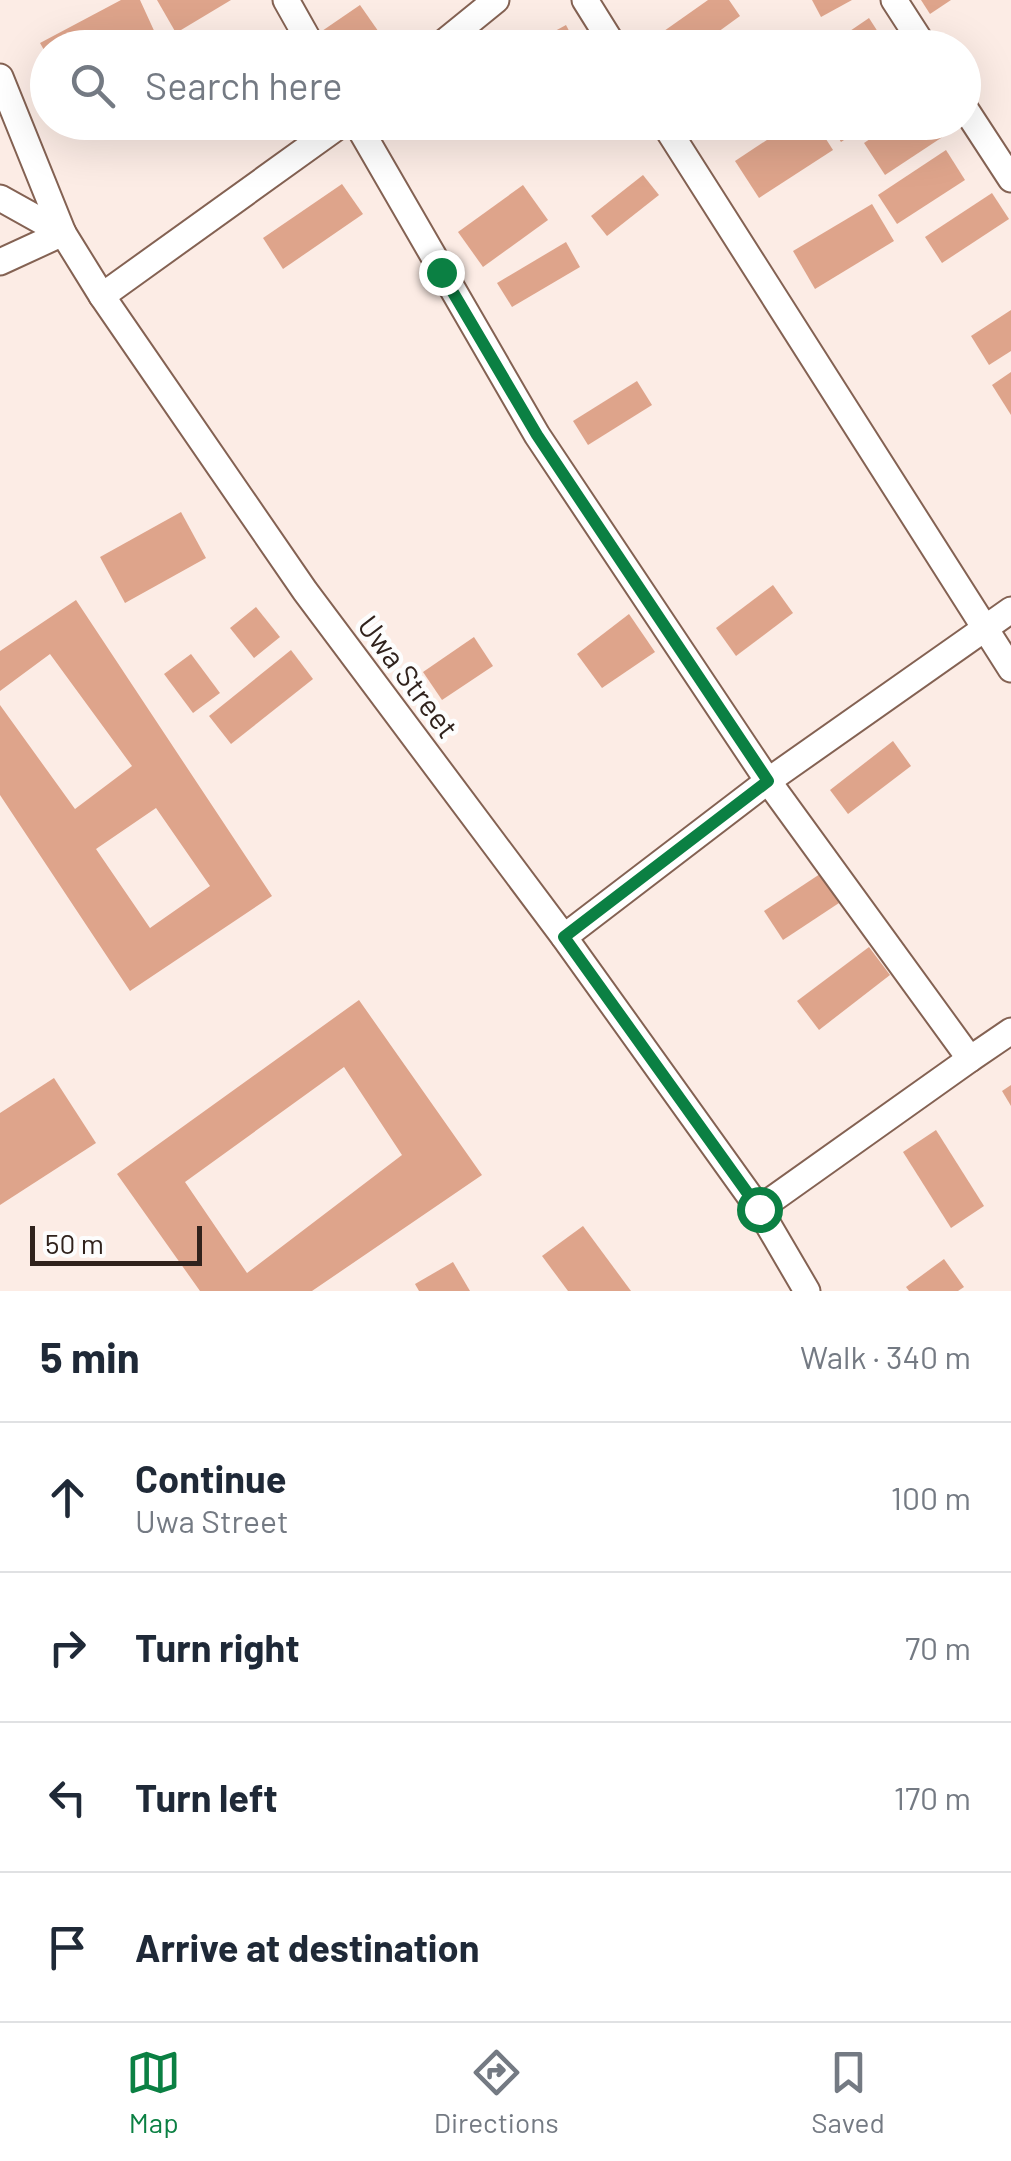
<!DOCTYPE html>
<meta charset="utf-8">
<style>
body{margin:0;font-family:Barlow,sans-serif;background:#f2f2f3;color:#1f2937}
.scale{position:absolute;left:30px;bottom:25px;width:172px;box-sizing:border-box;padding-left:10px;border:5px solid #30221c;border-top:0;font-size:28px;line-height:35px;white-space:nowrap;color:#30221c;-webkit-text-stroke:8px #fdfdfd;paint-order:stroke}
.stop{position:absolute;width:30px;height:30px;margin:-22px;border:8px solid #0b8043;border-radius:50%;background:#fff}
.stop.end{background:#0b8043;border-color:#fff;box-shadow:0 2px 10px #0008}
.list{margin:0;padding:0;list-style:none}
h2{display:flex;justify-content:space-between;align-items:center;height:130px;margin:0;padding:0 40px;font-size:42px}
h2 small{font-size:32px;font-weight:400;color:#747a83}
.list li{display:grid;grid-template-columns:65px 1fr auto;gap:30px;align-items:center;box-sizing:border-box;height:150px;padding:0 40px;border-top:2px solid #e0e1e3}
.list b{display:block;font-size:38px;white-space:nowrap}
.list p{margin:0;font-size:32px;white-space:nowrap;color:#747a83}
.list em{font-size:32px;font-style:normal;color:#747a83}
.icon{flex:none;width:55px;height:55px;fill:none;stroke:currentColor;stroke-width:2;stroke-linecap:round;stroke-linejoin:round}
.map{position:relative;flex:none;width:1011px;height:1291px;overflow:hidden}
.search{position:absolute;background:#fff;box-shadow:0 10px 40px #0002;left:30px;right:30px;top:30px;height:110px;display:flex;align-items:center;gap:25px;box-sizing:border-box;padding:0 35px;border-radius:55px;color:#747a83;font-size:38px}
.sheet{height:730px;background:#fff}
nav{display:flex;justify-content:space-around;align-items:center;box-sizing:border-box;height:140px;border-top:2px solid #e0e1e3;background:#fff;font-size:28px;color:#747a83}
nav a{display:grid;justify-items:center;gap:5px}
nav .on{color:#0b8043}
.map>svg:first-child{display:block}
.building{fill:#dea48b;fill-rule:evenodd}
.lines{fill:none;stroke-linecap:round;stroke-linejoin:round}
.minor-casing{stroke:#846253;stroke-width:29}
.minor{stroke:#fff;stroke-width:25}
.route{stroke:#0b8043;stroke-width:12}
.labels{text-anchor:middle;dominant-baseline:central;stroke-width:9;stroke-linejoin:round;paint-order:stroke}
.street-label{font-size:30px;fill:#30221c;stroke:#fdfdfd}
</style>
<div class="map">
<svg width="1011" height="1291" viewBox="0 0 1011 1291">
<rect width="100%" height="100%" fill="#fcece5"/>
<g class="building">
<polygon points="121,0 140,0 162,48 48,48 48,57 40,43"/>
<polygon points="157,0 231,0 176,33"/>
<polygon points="708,0 729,0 740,16 696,48 650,48 647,43"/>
<polygon points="812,0 852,0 821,17"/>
<polygon points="921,0 951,0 930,14"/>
<polygon points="360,5 390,48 334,48 322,31"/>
<polygon points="869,18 887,46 884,48 825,48"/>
<polygon points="566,25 578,48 533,48 531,44"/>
<polygon points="748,30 759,48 732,48 729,43"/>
<polygon points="706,122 745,122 718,140"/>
<polygon points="794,122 815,122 833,150 759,198 735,161"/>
<polygon points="829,122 871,122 841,142"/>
<polygon points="895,122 936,122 944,136 885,175 864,143"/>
<polygon points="946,150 965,180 897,224 878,195"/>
<polygon points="643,175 659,195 607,236 591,216"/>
<polygon points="342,184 363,214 283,269 263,238"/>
<polygon points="523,185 548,220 483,267 458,232"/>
<polygon points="992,193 1009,219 942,263 925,237"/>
<polygon points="872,204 894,241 815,289 793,251"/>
<polygon points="566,242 580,267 512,307 497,283"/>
<polygon points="1011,310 1011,351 989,365 971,336"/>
<polygon points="1011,372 1011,415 992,385"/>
<polygon points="637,381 652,405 588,445 573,421"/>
<polygon points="181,512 206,558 125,603 100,557"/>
<polygon points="773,585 793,613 736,656 716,628"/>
<path d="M 76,600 L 272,896 L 130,991 L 0,795 L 0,705 L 75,809 L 132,766 L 50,654 L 0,691 L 0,651 ZM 156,808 L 210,886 L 150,928 L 96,849 Z"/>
<polygon points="256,607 280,637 254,658 230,628"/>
<polygon points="629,614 655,652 602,688 577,654"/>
<polygon points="474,637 493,666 442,700 423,672"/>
<polygon points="291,650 313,679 231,744 209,716"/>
<polygon points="191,654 220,693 193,713 164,674"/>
<polygon points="893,741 911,766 848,814 830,790"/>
<polygon points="820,874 839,903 783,940 764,911"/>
<polygon points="869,947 890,975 819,1030 797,1001"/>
<path d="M 359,1000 L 482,1175 L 312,1291 L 200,1291 L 117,1174 ZM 344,1067 L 402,1155 L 247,1273 L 185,1182 Z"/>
<polygon points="54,1078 96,1143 0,1205 0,1113"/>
<polygon points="1011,1085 1011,1106 1002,1091"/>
<polygon points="936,1130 984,1206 951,1228 903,1152"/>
<polygon points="583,1226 631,1291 568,1291 542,1256"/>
<polygon points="944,1259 964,1287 958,1291 909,1291 906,1287"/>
<polygon points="453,1262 470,1291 419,1291 415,1284"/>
</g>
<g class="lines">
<g class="minor-casing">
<g id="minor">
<polyline points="286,0 313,48"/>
<polyline points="585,0 615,48"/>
<polyline points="894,0 925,48"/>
<polyline points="437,48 496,0"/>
<polyline points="0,77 63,233 102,296 305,591 564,937 759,1209 807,1291"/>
<polyline points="964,107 1011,179"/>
<polyline points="356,122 537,435 768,781 970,1059 1011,1031"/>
<polyline points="663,122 1011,669"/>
<polyline points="0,198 63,233"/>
<polyline points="0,262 63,233"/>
<polyline points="102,296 344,122"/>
<polyline points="564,937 768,781 1011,610"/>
<polyline points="759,1209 970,1059"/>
</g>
</g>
<use href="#minor" class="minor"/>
</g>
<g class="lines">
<polyline class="route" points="441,272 537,435 768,781 564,937 759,1209"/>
</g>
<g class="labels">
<g class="street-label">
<text transform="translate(409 676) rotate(53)">Uwa Street</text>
</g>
</g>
</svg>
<div class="scale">50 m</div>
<div class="stop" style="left:759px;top:1209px"></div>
<div class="stop end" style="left:441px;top:272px"></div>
<div class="search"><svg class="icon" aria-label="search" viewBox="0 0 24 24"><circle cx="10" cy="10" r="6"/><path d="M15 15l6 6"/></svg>Search here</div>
</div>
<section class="sheet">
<h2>5 min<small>Walk · 340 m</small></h2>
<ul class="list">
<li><svg class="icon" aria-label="ahead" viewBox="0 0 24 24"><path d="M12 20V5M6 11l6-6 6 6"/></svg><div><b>Continue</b><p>Uwa Street</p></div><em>100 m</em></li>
<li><svg class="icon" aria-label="right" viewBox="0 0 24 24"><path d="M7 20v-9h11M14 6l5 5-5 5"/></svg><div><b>Turn right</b></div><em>70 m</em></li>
<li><svg class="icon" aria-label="left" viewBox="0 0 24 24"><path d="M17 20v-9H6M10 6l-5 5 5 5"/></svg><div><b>Turn left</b></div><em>170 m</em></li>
<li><svg class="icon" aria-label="arrive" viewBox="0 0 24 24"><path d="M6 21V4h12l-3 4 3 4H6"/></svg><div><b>Arrive at destination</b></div></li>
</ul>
</section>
<nav>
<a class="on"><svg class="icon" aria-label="map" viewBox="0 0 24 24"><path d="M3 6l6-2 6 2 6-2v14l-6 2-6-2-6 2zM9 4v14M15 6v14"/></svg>Map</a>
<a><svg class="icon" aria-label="directions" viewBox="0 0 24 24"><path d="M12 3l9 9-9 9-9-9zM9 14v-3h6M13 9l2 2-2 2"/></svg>Directions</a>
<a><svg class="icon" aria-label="saved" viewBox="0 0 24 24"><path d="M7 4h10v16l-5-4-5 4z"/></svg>Saved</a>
</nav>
